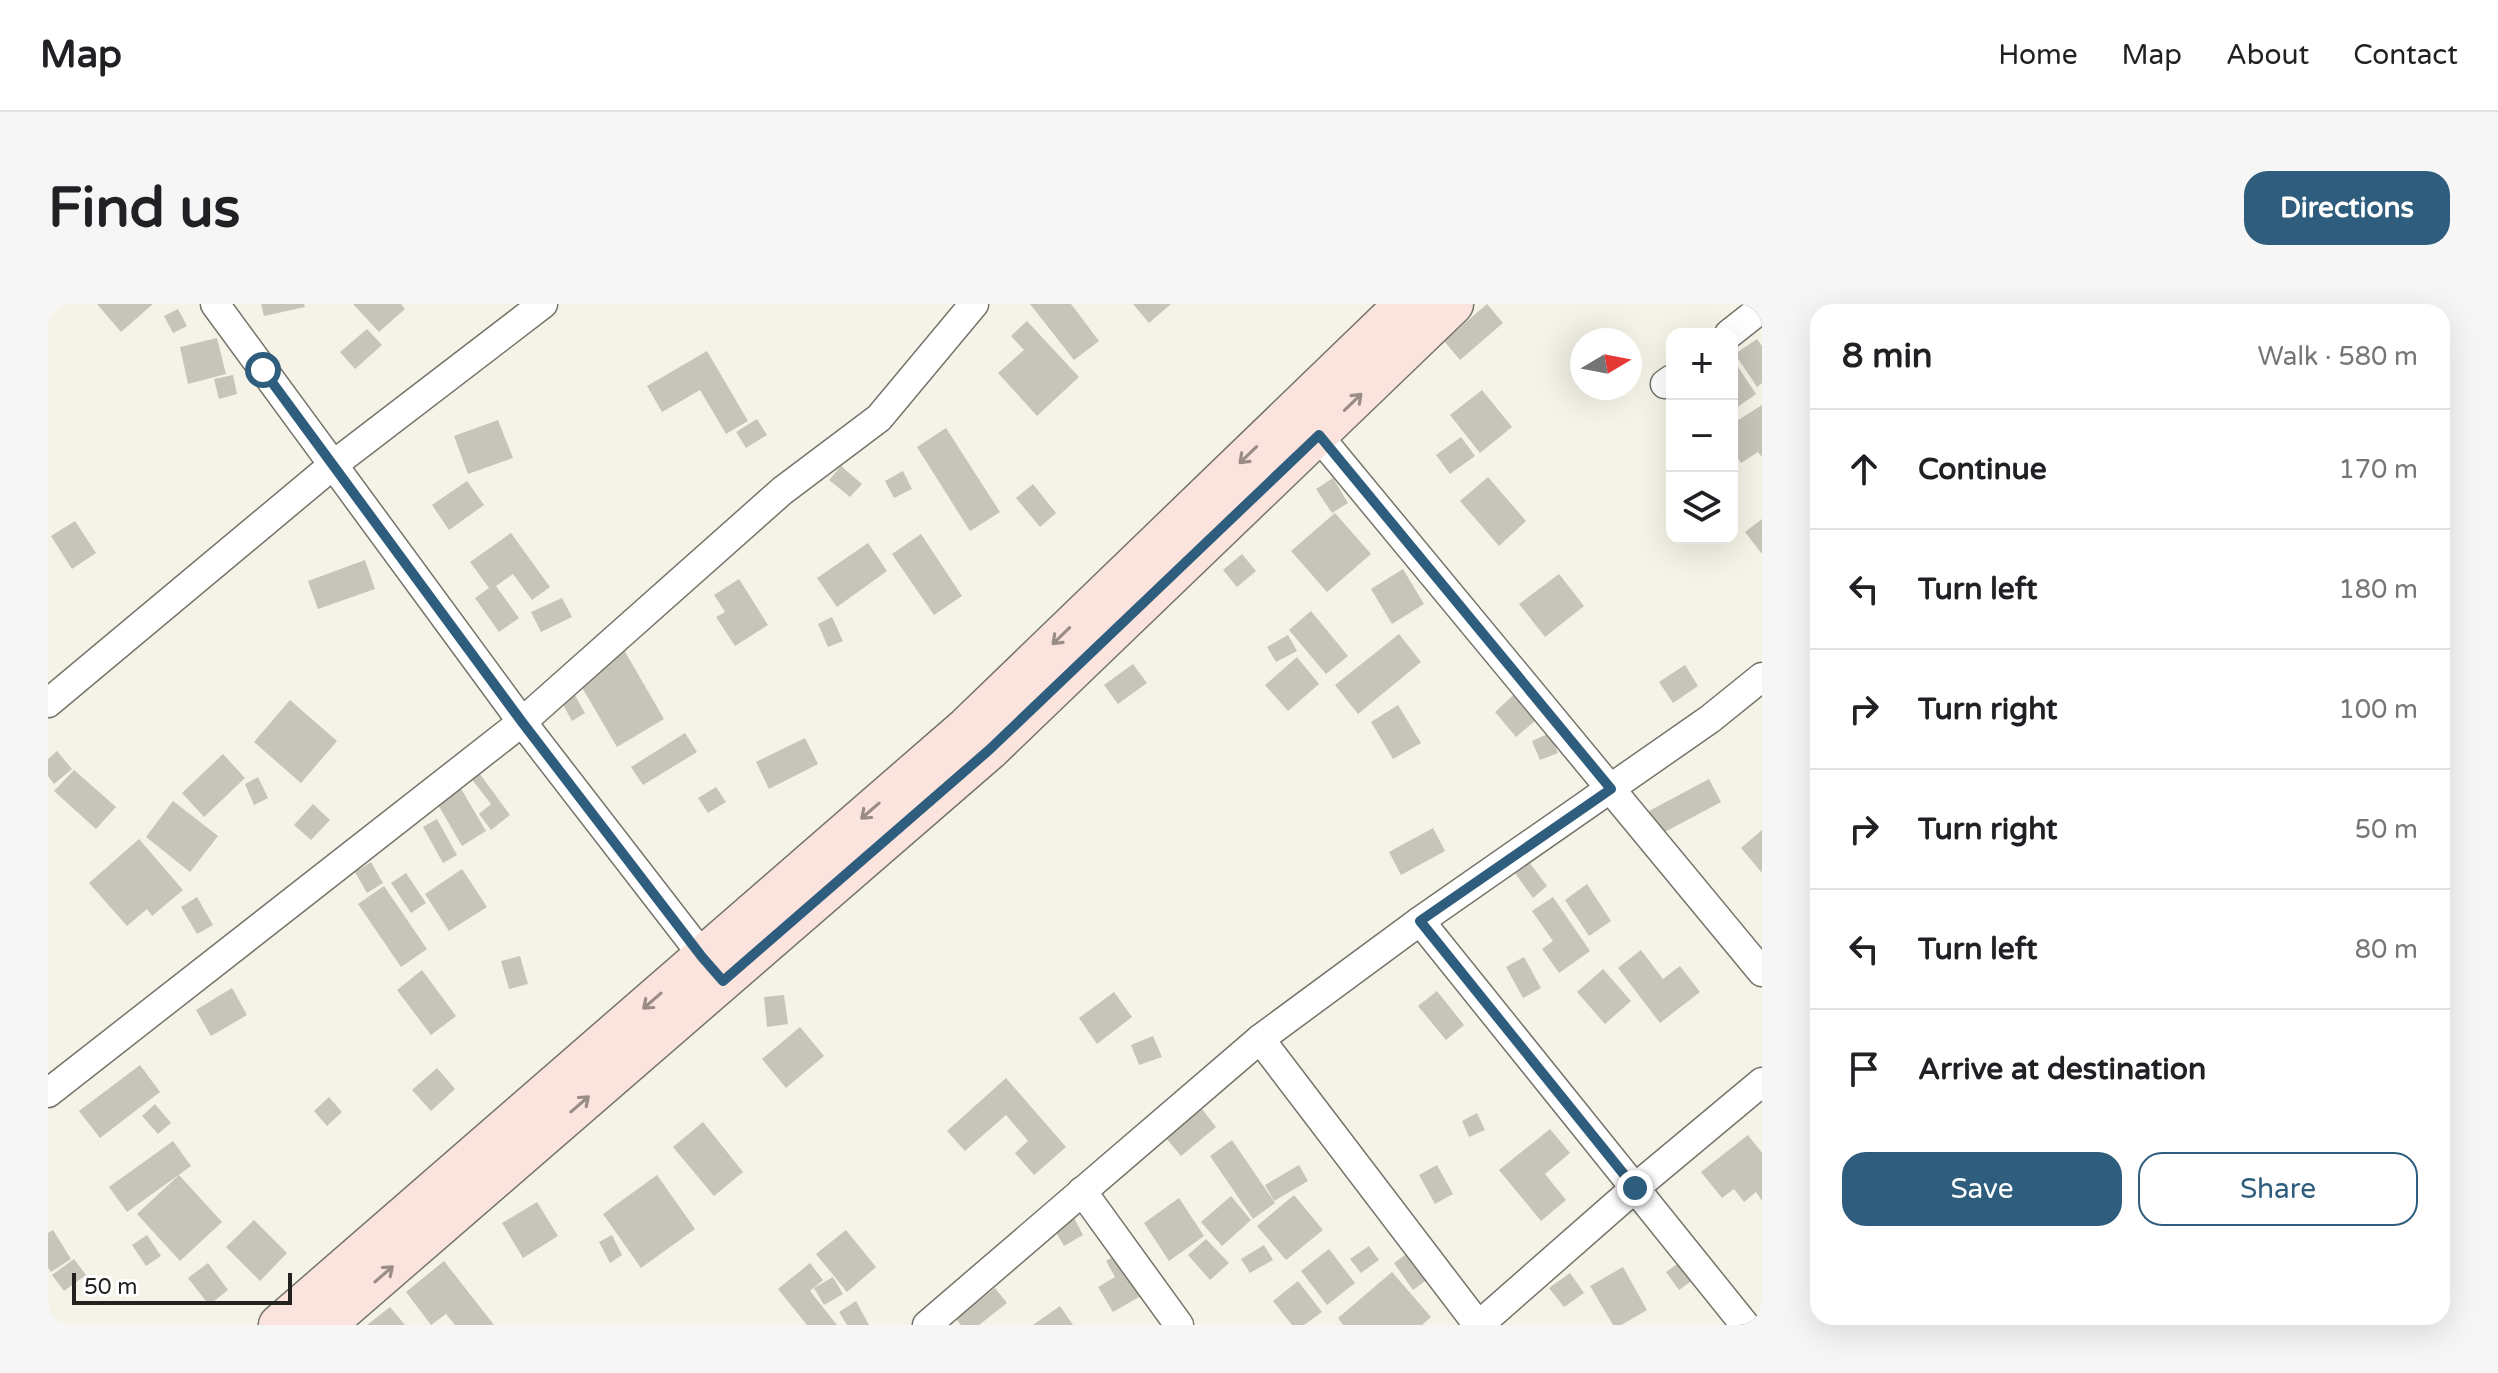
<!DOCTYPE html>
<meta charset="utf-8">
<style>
body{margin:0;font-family:"Varela Round",sans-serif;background:#f6f6f6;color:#202124}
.controls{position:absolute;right:24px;top:24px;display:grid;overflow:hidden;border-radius:16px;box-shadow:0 8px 32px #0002}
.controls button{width:72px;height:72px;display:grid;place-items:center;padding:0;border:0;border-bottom:2px solid #e0e0e0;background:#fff;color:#202124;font:40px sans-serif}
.compass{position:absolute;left:1522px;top:24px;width:72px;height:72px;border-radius:50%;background:#fff;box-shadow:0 8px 32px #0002;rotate:80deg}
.scale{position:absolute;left:24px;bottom:20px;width:220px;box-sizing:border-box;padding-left:8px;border:4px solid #23221e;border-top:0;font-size:22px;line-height:28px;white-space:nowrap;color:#23221e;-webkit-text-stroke:6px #fff;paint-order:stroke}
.stop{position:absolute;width:24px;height:24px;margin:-18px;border:6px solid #2f5d7d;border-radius:50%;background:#fff}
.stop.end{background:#2f5d7d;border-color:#fff;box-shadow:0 2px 8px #0008}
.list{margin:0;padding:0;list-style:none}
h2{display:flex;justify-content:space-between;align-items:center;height:104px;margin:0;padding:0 32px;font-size:34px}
h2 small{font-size:26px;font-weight:400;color:#757577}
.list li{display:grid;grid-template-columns:52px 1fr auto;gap:24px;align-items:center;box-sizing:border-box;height:120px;padding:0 32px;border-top:2px solid #e0e0e0}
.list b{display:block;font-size:30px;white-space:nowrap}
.list em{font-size:26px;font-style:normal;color:#757577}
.actions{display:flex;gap:16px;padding:24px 32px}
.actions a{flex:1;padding:18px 0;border:2px solid #2f5d7d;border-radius:24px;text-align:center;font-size:28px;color:#2f5d7d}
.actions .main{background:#2f5d7d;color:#fff}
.icon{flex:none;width:44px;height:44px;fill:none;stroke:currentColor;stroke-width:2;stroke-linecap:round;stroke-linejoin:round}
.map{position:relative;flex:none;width:1714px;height:1021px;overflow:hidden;border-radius:24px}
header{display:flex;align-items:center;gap:48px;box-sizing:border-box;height:112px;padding:0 40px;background:#fff;border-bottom:2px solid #e0e0e0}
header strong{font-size:38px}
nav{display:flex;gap:44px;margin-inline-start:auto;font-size:28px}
.intro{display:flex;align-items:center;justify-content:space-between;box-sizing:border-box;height:192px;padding:0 48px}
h1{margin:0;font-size:56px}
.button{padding:20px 36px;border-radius:24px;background:#2f5d7d;color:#fff;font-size:28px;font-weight:700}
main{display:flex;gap:48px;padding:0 48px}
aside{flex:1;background:#fff;border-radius:24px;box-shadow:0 8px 32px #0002}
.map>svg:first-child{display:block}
.building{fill:#c7c5ba}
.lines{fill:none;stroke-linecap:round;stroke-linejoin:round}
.minor-casing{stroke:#757469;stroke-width:31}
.secondary-casing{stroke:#757469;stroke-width:43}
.minor{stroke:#fff;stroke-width:28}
.secondary{stroke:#fce4de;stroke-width:40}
.oneway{stroke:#9a8d88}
.route{stroke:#2f5d7d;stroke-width:10}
</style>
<header>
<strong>Map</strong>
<nav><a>Home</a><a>Map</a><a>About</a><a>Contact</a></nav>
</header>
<div class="intro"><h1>Find us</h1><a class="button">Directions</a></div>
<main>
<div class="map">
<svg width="1714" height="1021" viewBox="0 0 1714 1021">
<rect width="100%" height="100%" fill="#f5f3e7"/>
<g class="building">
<polygon points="49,0 105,0 73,28"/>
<polygon points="213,0 256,0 257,3 216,12"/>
<polygon points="305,0 353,0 357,5 331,28"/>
<polygon points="982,0 1023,0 1051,37 1026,56"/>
<polygon points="1085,0 1123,0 1101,19"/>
<polygon points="1439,0 1455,19 1412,56 1396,37"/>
<polygon points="130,5 139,22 125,29 116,12"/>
<polygon points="979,17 1031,73 989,112 950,69 976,46 963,32"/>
<polygon points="319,25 334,41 307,65 292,48"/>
<polygon points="169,34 178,70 140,80 132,43"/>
<polygon points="1709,35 1714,42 1714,79 1709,83 1687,50"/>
<polygon points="659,47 700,117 678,130 652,86 614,108 599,82"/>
<polygon points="1684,54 1708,90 1684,107"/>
<polygon points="185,71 189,90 171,95 166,75"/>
<polygon points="1434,86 1464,123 1432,149 1402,111"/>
<polygon points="1714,101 1714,153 1710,148 1693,159 1684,146 1684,120"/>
<polygon points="709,115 719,131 698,144 688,128"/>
<polygon points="450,116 465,154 420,170 406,132"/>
<polygon points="898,124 952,208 922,227 869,143"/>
<polygon points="1413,133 1427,152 1402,170 1388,151"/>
<polygon points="793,162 814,180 802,193 781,176"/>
<polygon points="855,167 864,185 846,194 837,177"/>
<polygon points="1440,173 1478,217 1451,242 1412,197"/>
<polygon points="1285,174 1300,199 1284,209 1268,185"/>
<polygon points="419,177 436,201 401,226 384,201"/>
<polygon points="985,180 1008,209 992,223 968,194"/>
<polygon points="1287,209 1323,250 1279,288 1243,247"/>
<polygon points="1714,215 1714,250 1697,228"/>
<polygon points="27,217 48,249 24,265 3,232"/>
<polygon points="463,229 502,283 484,296 465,270 448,282 471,314 451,328 427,294 441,284 422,258"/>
<polygon points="873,230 914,292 886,311 844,250"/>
<polygon points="820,239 839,267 789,303 769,274"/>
<polygon points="1194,250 1208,267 1189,283 1175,266"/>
<polygon points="317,256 327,285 270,305 260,277"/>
<polygon points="1355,265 1376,300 1344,320 1323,285"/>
<polygon points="1511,270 1536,302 1497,333 1471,300"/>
<polygon points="691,275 720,321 687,342 668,313 677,308 666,291"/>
<polygon points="514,294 524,313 493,328 483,308"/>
<polygon points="1263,307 1300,352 1278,370 1241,326"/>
<polygon points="784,313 795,337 780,343 770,320"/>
<polygon points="1351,330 1373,358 1310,410 1287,381"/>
<polygon points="1240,331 1249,347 1228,358 1219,343"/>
<polygon points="576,346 616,415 569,443 529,375"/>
<polygon points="1249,353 1271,380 1240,407 1217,381"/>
<polygon points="1085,360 1099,379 1070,400 1056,381"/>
<polygon points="1637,361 1650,382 1625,399 1611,378"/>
<polygon points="1472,385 1494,411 1468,433 1447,408"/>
<polygon points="525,388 537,409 524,417 512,395"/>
<polygon points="242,396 289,437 253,479 206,438"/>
<polygon points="1350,401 1373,439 1345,455 1323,418"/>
<polygon points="637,429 649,448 595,481 583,463"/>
<polygon points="1502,429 1510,449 1492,456 1484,437"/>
<polygon points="757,434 770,460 721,485 708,458"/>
<polygon points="9,447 24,465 6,480 0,472 0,455"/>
<polygon points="175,450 197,474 156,513 134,489"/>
<polygon points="426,462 462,511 443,526 431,510 443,500 418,468"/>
<polygon points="26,466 68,503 48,525 6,487"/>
<polygon points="210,473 220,494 206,501 197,480"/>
<polygon points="1661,475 1673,498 1613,530 1601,507"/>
<polygon points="409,478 438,527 414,542 385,492"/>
<polygon points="668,483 678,498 660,509 650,494"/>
<polygon points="125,497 170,532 142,568 98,533"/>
<polygon points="265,500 282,516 263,536 246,521"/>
<polygon points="389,515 409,551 395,559 375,523"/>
<polygon points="1385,524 1397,547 1353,571 1341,548"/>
<polygon points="1714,526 1714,569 1693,544"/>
<polygon points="91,535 135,586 104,612 99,605 79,622 41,579"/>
<polygon points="323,558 335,579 319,589 307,568"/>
<polygon points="1481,558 1499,582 1485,594 1467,569"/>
<polygon points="414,565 439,603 401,627 377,590"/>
<polygon points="358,569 378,599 363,609 343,579"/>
<polygon points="1539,580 1563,617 1541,632 1517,596"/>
<polygon points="336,582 379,645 353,663 310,600"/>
<polygon points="149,593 165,621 149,630 133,603"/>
<polygon points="1505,593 1542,647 1511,669 1494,645 1505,637 1484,607"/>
<polygon points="1593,646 1615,675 1632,662 1652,688 1612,719 1570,664"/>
<polygon points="472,652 480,680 461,685 453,657"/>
<polygon points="1476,653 1493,684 1475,694 1458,663"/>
<polygon points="1555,665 1583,697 1557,720 1529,688"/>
<polygon points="374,666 408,712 383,731 349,686"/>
<polygon points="184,684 199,711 163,732 148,706"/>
<polygon points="1389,687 1416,721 1398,736 1370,702"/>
<polygon points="1066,688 1084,713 1049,740 1031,714"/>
<polygon points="736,691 740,720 719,723 716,693"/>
<polygon points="752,723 776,752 738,784 714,755"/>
<polygon points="1105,732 1114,753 1091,761 1083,741"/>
<polygon points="92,761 112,788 52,834 31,807"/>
<polygon points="389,764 407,785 383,807 364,786"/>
<polygon points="958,774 1018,843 986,871 967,849 980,837 958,811 917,847 899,827"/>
<polygon points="281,793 294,808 279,822 266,807"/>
<polygon points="107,800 123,819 110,830 94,812"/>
<polygon points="1154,805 1168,823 1133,852 1118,834"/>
<polygon points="1429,809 1437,826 1421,833 1414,817"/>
<polygon points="655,818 695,868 666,892 625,843"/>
<polygon points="1502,825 1522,849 1497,870 1518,896 1493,917 1451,866"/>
<polygon points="1700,831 1714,849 1714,897 1708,888 1696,898 1686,885 1674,894 1653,868"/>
<polygon points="1184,836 1227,899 1205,915 1162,852"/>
<polygon points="125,837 143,862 79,908 61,883"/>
<polygon points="1251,861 1260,877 1226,897 1217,881"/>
<polygon points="1389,861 1405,890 1387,900 1371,871"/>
<polygon points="131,871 174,918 132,957 89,910"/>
<polygon points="609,871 647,925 593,964 555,910"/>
<polygon points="1246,891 1275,926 1238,956 1209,922"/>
<polygon points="1183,892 1203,916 1174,942 1153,918"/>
<polygon points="1131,894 1156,932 1121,957 1096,919"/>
<polygon points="489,898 510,932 475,954 454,919"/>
<polygon points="1025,912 1035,931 1016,942 1005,923"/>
<polygon points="206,916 239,949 212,977 178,943"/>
<polygon points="5,926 23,955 3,968 0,964 0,929"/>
<polygon points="798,926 828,963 799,988 768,950"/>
<polygon points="99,931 113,952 98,962 84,941"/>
<polygon points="564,931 574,951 562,959 551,938"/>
<polygon points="1158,935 1181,959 1162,976 1140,951"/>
<polygon points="1087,940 1110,982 1065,1008 1050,983 1067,973 1058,957"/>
<polygon points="1216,941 1225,956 1202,969 1193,955"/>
<polygon points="1321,942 1331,956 1313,969 1302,955"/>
<polygon points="1281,945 1307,979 1279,1001 1253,967"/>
<polygon points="1364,946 1383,973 1365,986 1346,959"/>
<polygon points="1639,953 1652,971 1631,986 1618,968"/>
<polygon points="26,955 38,971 16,987 4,971"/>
<polygon points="396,957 446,1021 407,1021 398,1010 383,1021 358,988"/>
<polygon points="160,959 180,986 161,1001 140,974"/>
<polygon points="762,959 775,976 762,987 789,1021 759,1021 730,985"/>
<polygon points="1575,963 1599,1006 1573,1021 1565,1021 1542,982"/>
<polygon points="1344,968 1383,1013 1374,1021 1295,1021 1290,1014"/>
<polygon points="1522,969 1536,989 1516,1003 1501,984"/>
<polygon points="785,973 795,990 776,1001 766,984"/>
<polygon points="1250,977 1274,1008 1256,1021 1244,1021 1225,997"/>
<polygon points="947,984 959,999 931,1021 913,1021 908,1015"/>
<polygon points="808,997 821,1021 799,1021 791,1008"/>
<polygon points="1012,1002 1025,1021 985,1021"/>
<polygon points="342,1003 357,1021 319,1021"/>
</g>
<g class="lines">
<g class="minor-casing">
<g id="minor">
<polyline points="167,0 474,418 665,665"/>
<polyline points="1681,30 1714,4"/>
<polyline points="1617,80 1624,75"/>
<polyline points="1259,118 1714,668"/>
<polyline points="0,399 285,161 495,0"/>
<polyline points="1372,617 1697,1021"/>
<polyline points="1212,735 1430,1021"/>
<polyline points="0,789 474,418 734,187 831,114 926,0"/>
<polyline points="1034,887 1131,1021"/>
<polyline points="879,1021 1212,735 1372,617 1662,415 1714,373"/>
<polyline points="1431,1021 1587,884 1714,778"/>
</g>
</g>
<g class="secondary-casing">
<g id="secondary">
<polyline points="231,1021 919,423 1357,0"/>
<polyline points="277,1021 941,446 1405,0"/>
</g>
</g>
<use href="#minor" class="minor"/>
<use href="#secondary" class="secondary"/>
</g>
<defs><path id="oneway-shaft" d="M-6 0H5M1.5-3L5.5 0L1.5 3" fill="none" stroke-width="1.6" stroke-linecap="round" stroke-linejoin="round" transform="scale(2)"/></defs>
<g class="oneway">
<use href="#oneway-shaft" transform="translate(1305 98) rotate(-44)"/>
<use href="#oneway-shaft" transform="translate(1200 151) rotate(136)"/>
<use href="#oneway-shaft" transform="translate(1013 332) rotate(136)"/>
<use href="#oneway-shaft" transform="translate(822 507) rotate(139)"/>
<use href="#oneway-shaft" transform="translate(604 697) rotate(139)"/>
<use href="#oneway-shaft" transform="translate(532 800) rotate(-41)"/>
<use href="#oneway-shaft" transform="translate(336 970) rotate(-41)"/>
</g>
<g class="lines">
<polyline class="route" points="215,66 474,418 654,653 675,677 941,446 1271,131 1563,485 1372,617 1587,884"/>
</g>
</svg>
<div class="controls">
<button>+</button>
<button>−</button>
<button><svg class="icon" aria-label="layers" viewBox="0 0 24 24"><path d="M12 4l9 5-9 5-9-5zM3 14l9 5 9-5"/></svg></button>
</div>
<svg class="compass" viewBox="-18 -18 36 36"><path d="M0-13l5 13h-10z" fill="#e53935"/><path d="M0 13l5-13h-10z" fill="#757577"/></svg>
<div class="scale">50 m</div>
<div class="stop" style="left:215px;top:66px"></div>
<div class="stop end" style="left:1587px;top:884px"></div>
</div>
<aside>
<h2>8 min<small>Walk · 580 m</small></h2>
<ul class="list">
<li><svg class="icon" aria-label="ahead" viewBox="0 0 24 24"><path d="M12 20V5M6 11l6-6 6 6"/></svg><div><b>Continue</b></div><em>170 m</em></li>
<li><svg class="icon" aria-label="left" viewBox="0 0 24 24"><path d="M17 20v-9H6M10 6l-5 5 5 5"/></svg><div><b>Turn left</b></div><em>180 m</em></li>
<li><svg class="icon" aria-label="right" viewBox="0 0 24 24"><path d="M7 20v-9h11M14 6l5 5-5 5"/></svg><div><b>Turn right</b></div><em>100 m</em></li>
<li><svg class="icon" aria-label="right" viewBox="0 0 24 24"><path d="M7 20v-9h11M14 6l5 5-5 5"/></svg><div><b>Turn right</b></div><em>50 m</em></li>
<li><svg class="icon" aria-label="left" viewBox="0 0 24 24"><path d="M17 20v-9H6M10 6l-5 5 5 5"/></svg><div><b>Turn left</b></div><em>80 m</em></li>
<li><svg class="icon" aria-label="arrive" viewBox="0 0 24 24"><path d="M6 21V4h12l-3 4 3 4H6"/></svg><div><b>Arrive at destination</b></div></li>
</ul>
<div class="actions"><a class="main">Save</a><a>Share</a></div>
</aside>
</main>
